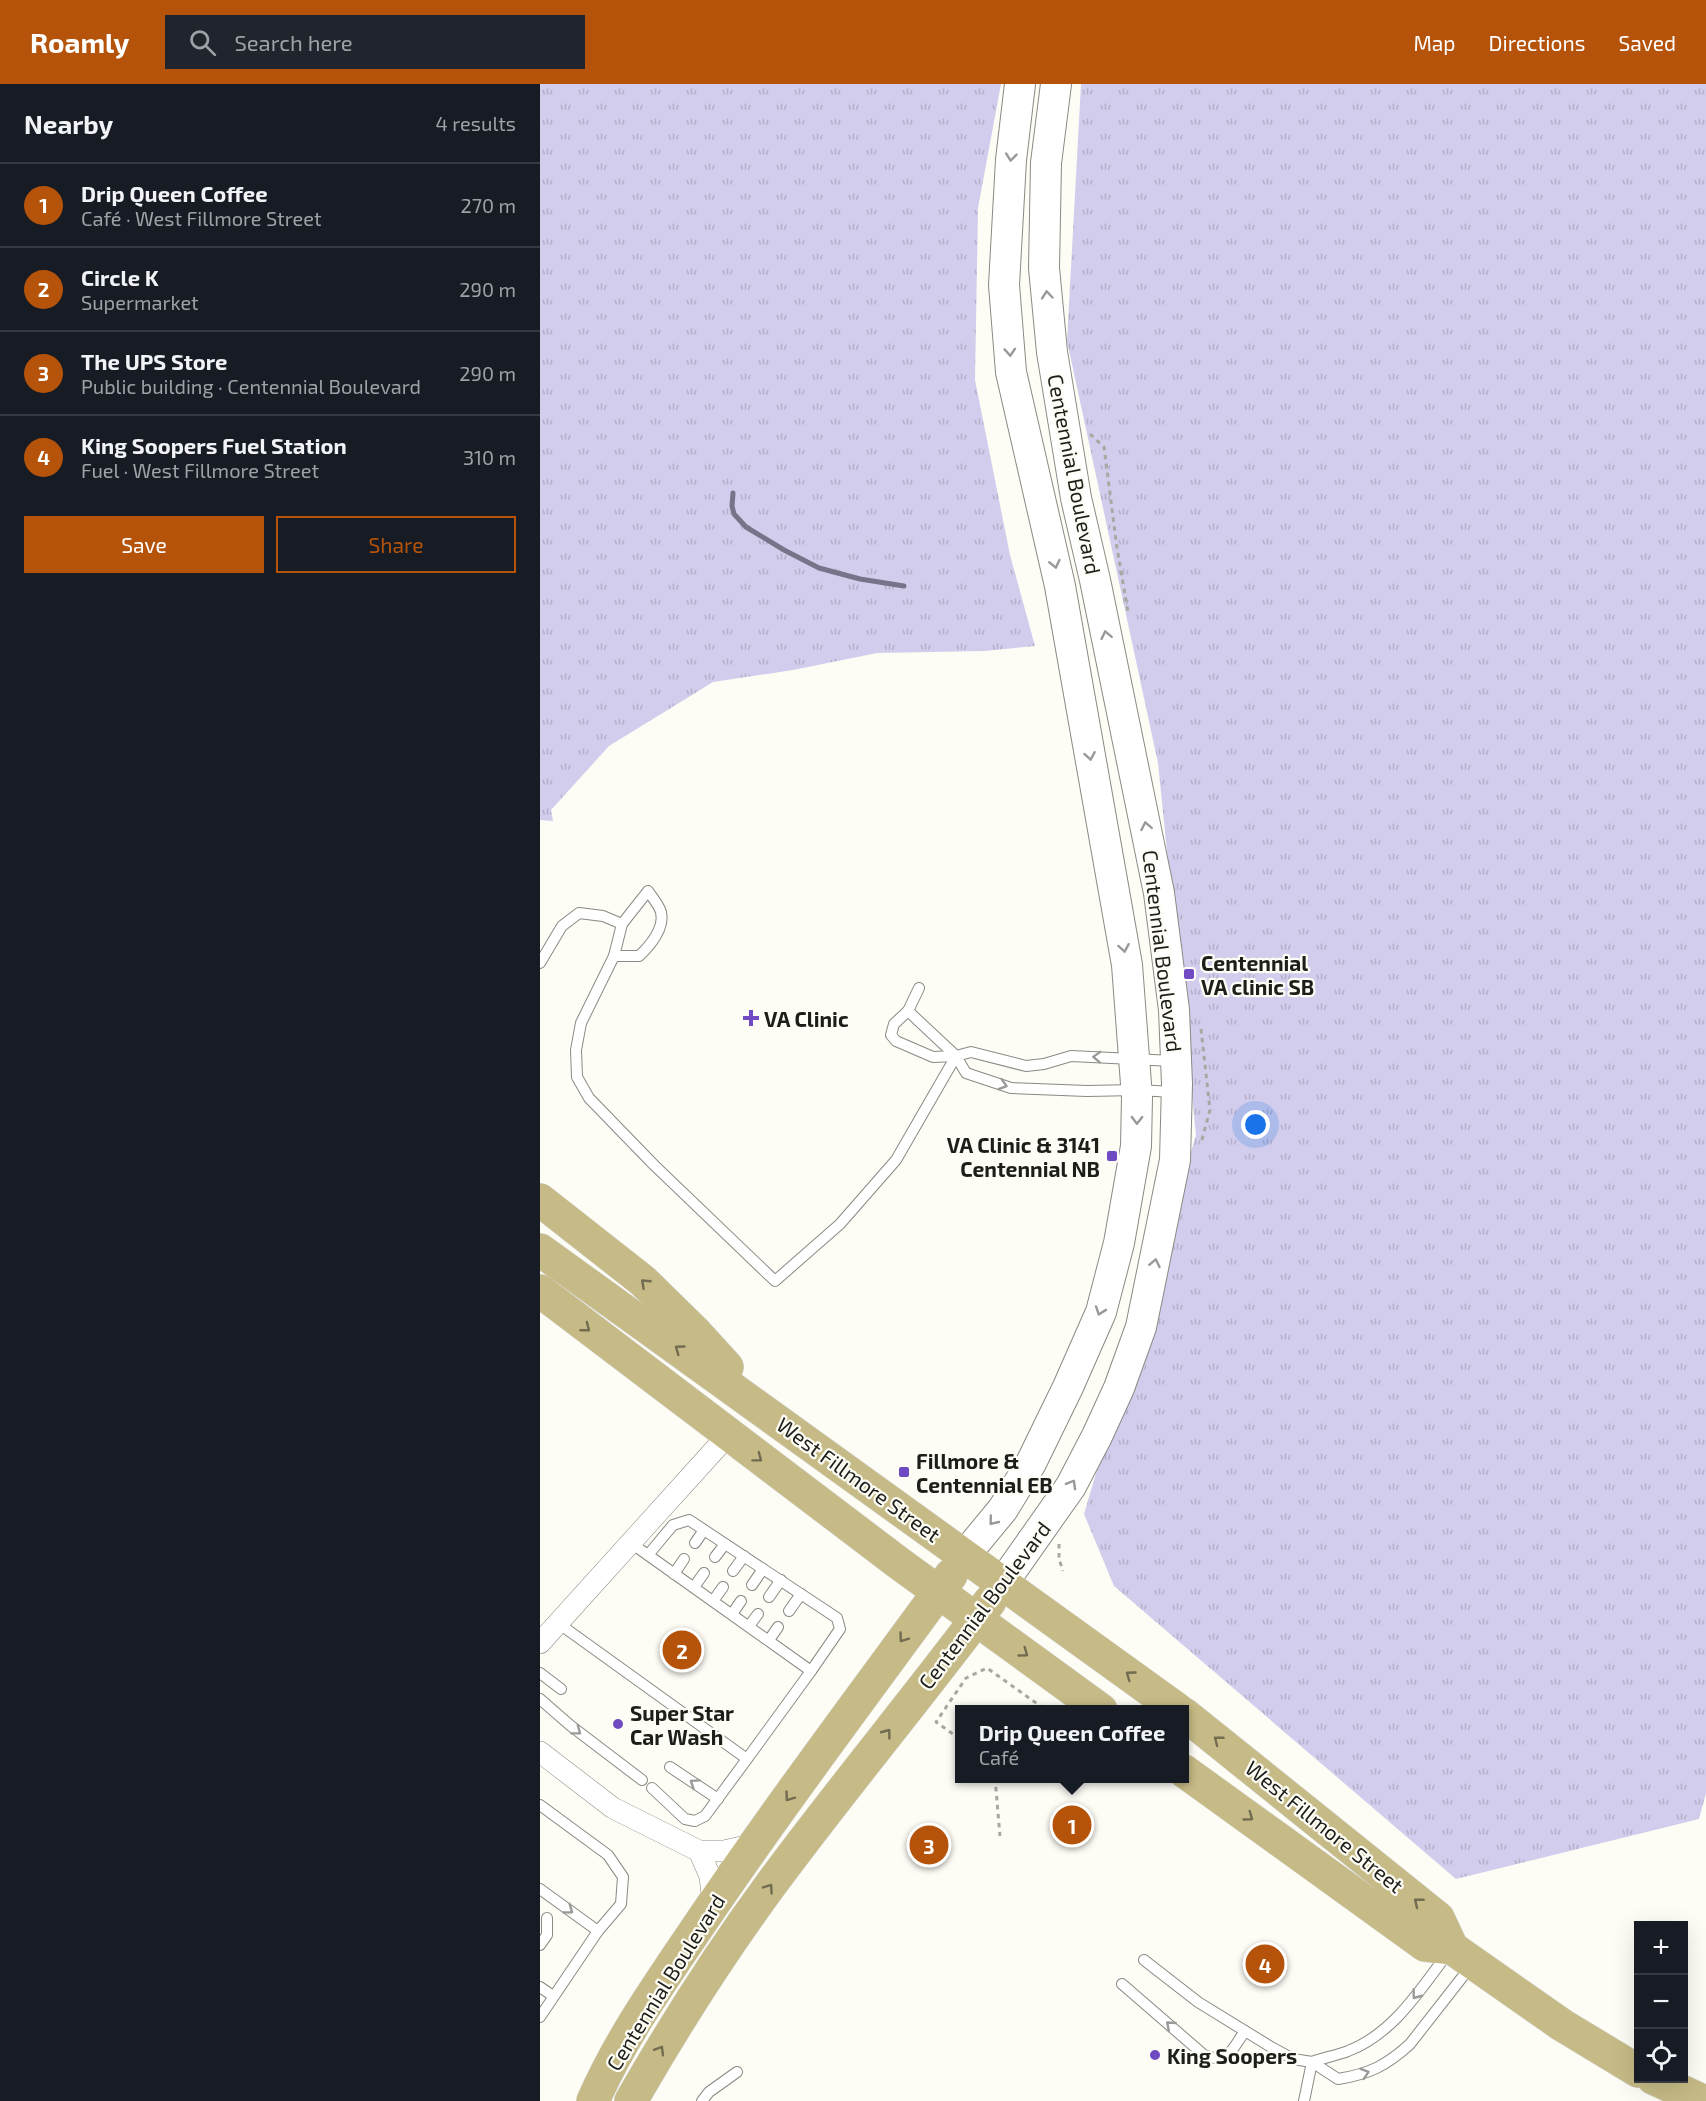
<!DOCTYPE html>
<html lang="en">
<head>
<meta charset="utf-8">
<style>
  :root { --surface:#171b24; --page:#20242c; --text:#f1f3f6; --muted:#9ea1a6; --line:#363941; --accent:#b45309 }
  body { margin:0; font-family:"Exo 2",sans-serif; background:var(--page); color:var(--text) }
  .controls { position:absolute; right:18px; bottom:18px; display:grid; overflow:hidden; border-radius:0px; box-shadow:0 6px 24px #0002 }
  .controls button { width:54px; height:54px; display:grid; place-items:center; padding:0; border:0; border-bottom:2px solid var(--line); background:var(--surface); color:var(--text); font:30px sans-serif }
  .you { position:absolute; left:716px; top:1041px; width:21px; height:21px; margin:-15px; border:4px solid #fff; border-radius:50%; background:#1a73e8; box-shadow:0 0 0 9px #1a73e833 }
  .badge { display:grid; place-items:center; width:39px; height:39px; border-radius:50%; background:var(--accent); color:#fff; font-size:20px; font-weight:700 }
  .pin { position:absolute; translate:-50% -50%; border:3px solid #fff; box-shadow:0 2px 6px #0006 }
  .popup { position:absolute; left:415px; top:1621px; width:234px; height:78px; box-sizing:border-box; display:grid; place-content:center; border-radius:0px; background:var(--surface); filter:drop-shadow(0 2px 4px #0005); font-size:20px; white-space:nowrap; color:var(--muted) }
  .popup b { font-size:22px; color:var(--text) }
  .popup::after { content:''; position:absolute; left:50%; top:100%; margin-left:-12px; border:12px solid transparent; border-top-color:var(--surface) }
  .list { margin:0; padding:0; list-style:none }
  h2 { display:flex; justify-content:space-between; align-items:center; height:78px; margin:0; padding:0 24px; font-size:26px }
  h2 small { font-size:20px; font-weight:400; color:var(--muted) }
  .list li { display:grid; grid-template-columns:39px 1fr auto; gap:18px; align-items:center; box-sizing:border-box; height:84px; padding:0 24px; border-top:2px solid var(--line) }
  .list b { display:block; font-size:22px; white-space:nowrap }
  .list p { margin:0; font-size:20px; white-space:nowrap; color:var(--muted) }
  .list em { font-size:20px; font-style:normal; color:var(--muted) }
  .actions { display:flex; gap:12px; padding:18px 24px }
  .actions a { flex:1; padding:14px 0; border:2px solid var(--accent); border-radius:0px; text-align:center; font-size:21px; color:var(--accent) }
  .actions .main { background:var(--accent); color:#fff }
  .icon { flex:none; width:33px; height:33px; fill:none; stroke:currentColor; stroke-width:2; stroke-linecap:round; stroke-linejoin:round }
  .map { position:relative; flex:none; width:1166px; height:2017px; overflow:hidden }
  header { display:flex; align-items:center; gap:36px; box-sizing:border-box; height:84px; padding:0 30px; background:var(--accent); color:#fff }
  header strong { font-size:28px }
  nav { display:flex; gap:33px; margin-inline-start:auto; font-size:21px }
  .search { width:420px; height:54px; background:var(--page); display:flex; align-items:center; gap:15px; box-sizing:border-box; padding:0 21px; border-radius:0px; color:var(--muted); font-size:22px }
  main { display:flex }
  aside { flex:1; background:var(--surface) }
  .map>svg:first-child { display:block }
  .grass { fill:url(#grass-tufts) }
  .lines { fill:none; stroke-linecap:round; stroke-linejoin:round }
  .stream { stroke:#777389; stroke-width:5 }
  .service-casing { stroke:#8b8983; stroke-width:12 }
  .minor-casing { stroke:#8b8983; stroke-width:22 }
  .secondary-casing { stroke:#8b8983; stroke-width:32 }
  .primary-casing { stroke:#d6d6d6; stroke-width:34 }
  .path { stroke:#a8a8a2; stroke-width:3; stroke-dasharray:4.5 4.5; stroke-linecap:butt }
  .service { stroke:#fff; stroke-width:10 }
  .minor { stroke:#fff; stroke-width:21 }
  .secondary { stroke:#fff; stroke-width:30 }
  .primary { stroke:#c6bb86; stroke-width:33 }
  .oneway { stroke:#999998 }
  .oneway2 { stroke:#726c50 }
  .poi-dot { fill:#6f4ac3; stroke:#fdfcf5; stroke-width:2 }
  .labels { text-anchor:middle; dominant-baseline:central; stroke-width:4.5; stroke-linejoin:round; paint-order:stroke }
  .street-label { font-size:21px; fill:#1d1d1a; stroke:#fdfcf5 }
  .poi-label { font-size:21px; font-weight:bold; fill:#1d1d1a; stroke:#fdfcf5; text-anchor:start }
</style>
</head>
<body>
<header>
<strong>Roamly</strong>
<div class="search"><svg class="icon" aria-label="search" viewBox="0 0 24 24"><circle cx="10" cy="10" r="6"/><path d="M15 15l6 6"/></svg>Search here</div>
<nav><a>Map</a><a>Directions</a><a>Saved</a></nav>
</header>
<main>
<aside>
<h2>Nearby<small>4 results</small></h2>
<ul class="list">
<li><span class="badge">1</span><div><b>Drip Queen Coffee</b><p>Café · West Fillmore Street</p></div><em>270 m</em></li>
<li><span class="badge">2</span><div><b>Circle K</b><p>Supermarket</p></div><em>290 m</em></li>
<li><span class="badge">3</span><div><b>The UPS Store</b><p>Public building · Centennial Boulevard</p></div><em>290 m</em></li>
<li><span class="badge">4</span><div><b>King Soopers Fuel Station</b><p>Fuel · West Fillmore Street</p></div><em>310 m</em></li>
</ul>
<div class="actions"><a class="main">Save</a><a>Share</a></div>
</aside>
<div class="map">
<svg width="1166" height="2017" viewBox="0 0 1166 2017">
  <defs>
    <pattern id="grass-tufts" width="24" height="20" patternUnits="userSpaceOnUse" patternTransform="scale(1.5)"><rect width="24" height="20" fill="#d2cdec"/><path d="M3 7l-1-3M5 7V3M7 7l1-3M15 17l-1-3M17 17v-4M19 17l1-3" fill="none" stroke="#b4b0ca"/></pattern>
  </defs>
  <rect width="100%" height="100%" fill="#fdfcf5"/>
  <g class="grass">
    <polygon points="0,0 461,0 438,124 435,296 470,471 495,562 444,567 337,569 253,586 173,598 69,662 11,726 13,737 0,736"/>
    <polygon points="541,0 1166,0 1166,1709 1159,1735 916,1795 574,1502 544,1430 656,1051 618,679 527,257"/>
  </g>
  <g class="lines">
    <polyline class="stream" points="193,409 192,422 194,430 206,443 244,466 279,484 320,495 364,502"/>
    <g class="service-casing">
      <g id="service">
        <path d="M 74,872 L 99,872 C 110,862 125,844 121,828 C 119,821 112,813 108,807 L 82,840"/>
        <polyline points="0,879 22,842 39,829 63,832 82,840 74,872 41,939 36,966 37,993 49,1014 114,1081 235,1197 300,1140 356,1076 416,972"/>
        <polyline points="379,904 368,927 354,940 351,951 356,957 393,973 416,972 431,968 486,982 504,980 531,972 633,977"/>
        <polyline points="368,927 416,972 426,989 471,1004 547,1007 597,1006 634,1008"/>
        <polyline points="91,1459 271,1587 207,1675"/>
        <polyline points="155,1459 164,1446"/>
        <polyline points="108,1471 133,1441 149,1436 297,1534 300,1545 271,1587"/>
        <polyline points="175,1473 185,1460"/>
        <polyline points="193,1487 204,1472"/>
        <polyline points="134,1490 144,1475"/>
        <polyline points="212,1501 223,1485"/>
        <polyline points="154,1503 164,1489"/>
        <polyline points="229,1513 241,1496"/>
        <polyline points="173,1517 183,1503"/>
        <polyline points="249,1527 261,1510"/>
        <polyline points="192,1530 201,1517"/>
        <polyline points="18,1539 207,1675 165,1732 155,1737 145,1735 112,1704"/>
        <polyline points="209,1542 218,1530"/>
        <polyline points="229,1556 238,1543"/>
        <polyline points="0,1589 21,1605"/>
        <polyline points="0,1615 31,1642 102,1696"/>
        <polyline points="130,1683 178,1715"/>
        <polyline points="0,1721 68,1771 83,1793 81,1820 58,1847 0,1933"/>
        <polyline points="0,1805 58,1847"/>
        <polyline points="0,1861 7,1851 7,1834"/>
        <path d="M 604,1876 L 658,1918 L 731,1963 L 753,1975 L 772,1978 L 798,1995 C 829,1990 846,1982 870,1960 L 931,1882"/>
        <path d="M 582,1900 L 664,1971 C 689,1981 692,1965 705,1947"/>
        <polyline points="0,1903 13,1912"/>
        <path d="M 772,1978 C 785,1973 796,1972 808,1967 C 853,1950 880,1906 908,1869"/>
        <polyline points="162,2017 169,2008 197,1988"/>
        <polyline points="764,2017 772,1978"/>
      </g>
    </g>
    <g class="minor-casing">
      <g id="minor">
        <polyline points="0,1559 188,1351"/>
        <polyline points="0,1668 73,1724 159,1767 184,1767 215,1760"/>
        <polyline points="159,1767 170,1792 173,1820"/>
      </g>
    </g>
    <g class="secondary-casing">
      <g id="secondary">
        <polyline points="425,1471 463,1425 491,1379 528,1303 561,1228 579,1159 596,1062 597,1013 587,881 520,502 471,288 464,201 471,76 480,0"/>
        <polyline points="462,1500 531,1402 557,1352 579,1304 601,1243 635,1076 637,1000 634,926 619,809 555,496 536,414 512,268 504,184 506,79 516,0"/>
      </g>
    </g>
    <g class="primary-casing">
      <g id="primary">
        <polyline points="0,1116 103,1197 156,1249 187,1283"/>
        <polyline points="0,1166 638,1626"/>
        <polyline points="0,1207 360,1480 561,1626"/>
        <polyline points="644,1630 898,1834 912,1864"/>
        <polyline points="644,1687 885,1861 912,1864 1022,1941 1098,1987"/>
        <polyline points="1113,1994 1163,2017"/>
        <path d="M 53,2017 C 81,1953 122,1896 161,1838 C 241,1720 327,1606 411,1491"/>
        <path d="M 91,2017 C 134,1942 181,1868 232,1799 C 303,1703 379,1612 450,1517"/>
      </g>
    </g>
    <g class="path">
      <polyline points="550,350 564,363 577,464 588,528"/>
      <polyline points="661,945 670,1026 661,1059"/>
      <polyline points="519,1460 519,1475 523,1487"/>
      <polyline points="420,1655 396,1638 426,1594 447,1584 506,1626"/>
      <polyline points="455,1694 460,1752"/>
    </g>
    <use href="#service" class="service"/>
    <use href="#minor" class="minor"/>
    <use href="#secondary" class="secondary"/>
    <use href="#primary" class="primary"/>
  </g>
  <defs><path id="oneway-chevron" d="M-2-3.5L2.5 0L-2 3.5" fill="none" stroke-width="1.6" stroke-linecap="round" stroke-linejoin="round" transform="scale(1.5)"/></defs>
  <g class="oneway">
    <use href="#oneway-chevron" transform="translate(471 73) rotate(96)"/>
    <use href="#oneway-chevron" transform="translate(507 211) rotate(-95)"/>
    <use href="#oneway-chevron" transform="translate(470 268) rotate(86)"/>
    <use href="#oneway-chevron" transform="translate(515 480) rotate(77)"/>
    <use href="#oneway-chevron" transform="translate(566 551) rotate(-102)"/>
    <use href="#oneway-chevron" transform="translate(550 672) rotate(80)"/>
    <use href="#oneway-chevron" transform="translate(606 742) rotate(-101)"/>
    <use href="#oneway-chevron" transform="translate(584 864) rotate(80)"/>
    <use href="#oneway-chevron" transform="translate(557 973) rotate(-178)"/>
    <use href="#oneway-chevron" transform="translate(463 1001) rotate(17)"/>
    <use href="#oneway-chevron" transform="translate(597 1036) rotate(91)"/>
    <use href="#oneway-chevron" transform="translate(615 1179) rotate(-78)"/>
    <use href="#oneway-chevron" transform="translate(560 1227) rotate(109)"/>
    <use href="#oneway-chevron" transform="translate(532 1400) rotate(-60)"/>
    <use href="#oneway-chevron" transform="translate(453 1437) rotate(129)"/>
    <use href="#oneway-chevron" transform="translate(37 1647) rotate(37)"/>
    <use href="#oneway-chevron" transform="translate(154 1699) rotate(-146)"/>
    <use href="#oneway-chevron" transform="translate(29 1826) rotate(36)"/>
    <use href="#oneway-chevron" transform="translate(876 1911) rotate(127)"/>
    <use href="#oneway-chevron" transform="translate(630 1941) rotate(-139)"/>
    <use href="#oneway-chevron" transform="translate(825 1989) rotate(-18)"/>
  </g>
  <g class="oneway2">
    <use href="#oneway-chevron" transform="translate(105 1199) rotate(-137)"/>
    <use href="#oneway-chevron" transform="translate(46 1244) rotate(38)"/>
    <use href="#oneway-chevron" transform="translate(139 1265) rotate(-144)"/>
    <use href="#oneway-chevron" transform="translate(218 1374) rotate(37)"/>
    <use href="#oneway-chevron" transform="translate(363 1554) rotate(126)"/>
    <use href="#oneway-chevron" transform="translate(484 1569) rotate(36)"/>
    <use href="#oneway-chevron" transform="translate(590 1591) rotate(-144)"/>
    <use href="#oneway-chevron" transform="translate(347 1649) rotate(-53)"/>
    <use href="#oneway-chevron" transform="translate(678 1656) rotate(-142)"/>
    <use href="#oneway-chevron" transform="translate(249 1713) rotate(126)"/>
    <use href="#oneway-chevron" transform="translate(709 1733) rotate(36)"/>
    <use href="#oneway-chevron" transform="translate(229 1804) rotate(-55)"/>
    <use href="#oneway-chevron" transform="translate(878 1818) rotate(-141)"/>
    <use href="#oneway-chevron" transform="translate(120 1966) rotate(-59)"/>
  </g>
  <g class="poi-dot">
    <rect x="643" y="884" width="12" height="12" rx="3"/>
    <path d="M208 925h6v6h6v6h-6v6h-6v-6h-6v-6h6z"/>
    <rect x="566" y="1066" width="12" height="12" rx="3"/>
    <rect x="358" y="1382" width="12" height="12" rx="3"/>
    <circle cx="78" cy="1640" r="6"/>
    <circle cx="615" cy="1971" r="6"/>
  </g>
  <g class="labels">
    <g class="street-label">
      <text transform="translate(535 390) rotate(79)">Centennial Boulevard</text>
      <text transform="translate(623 867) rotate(83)">Centennial Boulevard</text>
      <text transform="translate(319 1395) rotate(36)">West Fillmore Street</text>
      <text transform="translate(444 1521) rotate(-53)">Centennial Boulevard</text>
      <text transform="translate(785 1742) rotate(39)">West Fillmore Street</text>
      <text transform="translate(125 1898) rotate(-58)">Centennial Boulevard</text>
    </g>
    <g class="poi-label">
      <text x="661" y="878">Centennial<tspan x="661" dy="24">VA clinic SB</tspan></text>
      <text x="224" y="934">VA Clinic</text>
      <text x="560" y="1060" text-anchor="end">VA Clinic &amp; 3141<tspan x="560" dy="24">Centennial NB</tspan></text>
      <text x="376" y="1376">Fillmore &amp;<tspan x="376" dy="24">Centennial EB</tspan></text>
      <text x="90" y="1628">Super Star<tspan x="90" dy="24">Car Wash</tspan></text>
      <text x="627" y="1971">King Soopers</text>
    </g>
  </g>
</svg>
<div class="controls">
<button>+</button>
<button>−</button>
<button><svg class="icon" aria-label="locate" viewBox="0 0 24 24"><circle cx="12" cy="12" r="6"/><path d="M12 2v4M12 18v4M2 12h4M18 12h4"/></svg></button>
</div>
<div class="you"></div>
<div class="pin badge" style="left:532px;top:1741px">1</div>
<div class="popup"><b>Drip Queen Coffee</b>Café</div>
<div class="pin badge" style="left:142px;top:1566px">2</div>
<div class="pin badge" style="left:389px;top:1761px">3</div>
<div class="pin badge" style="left:725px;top:1880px">4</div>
</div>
</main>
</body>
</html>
